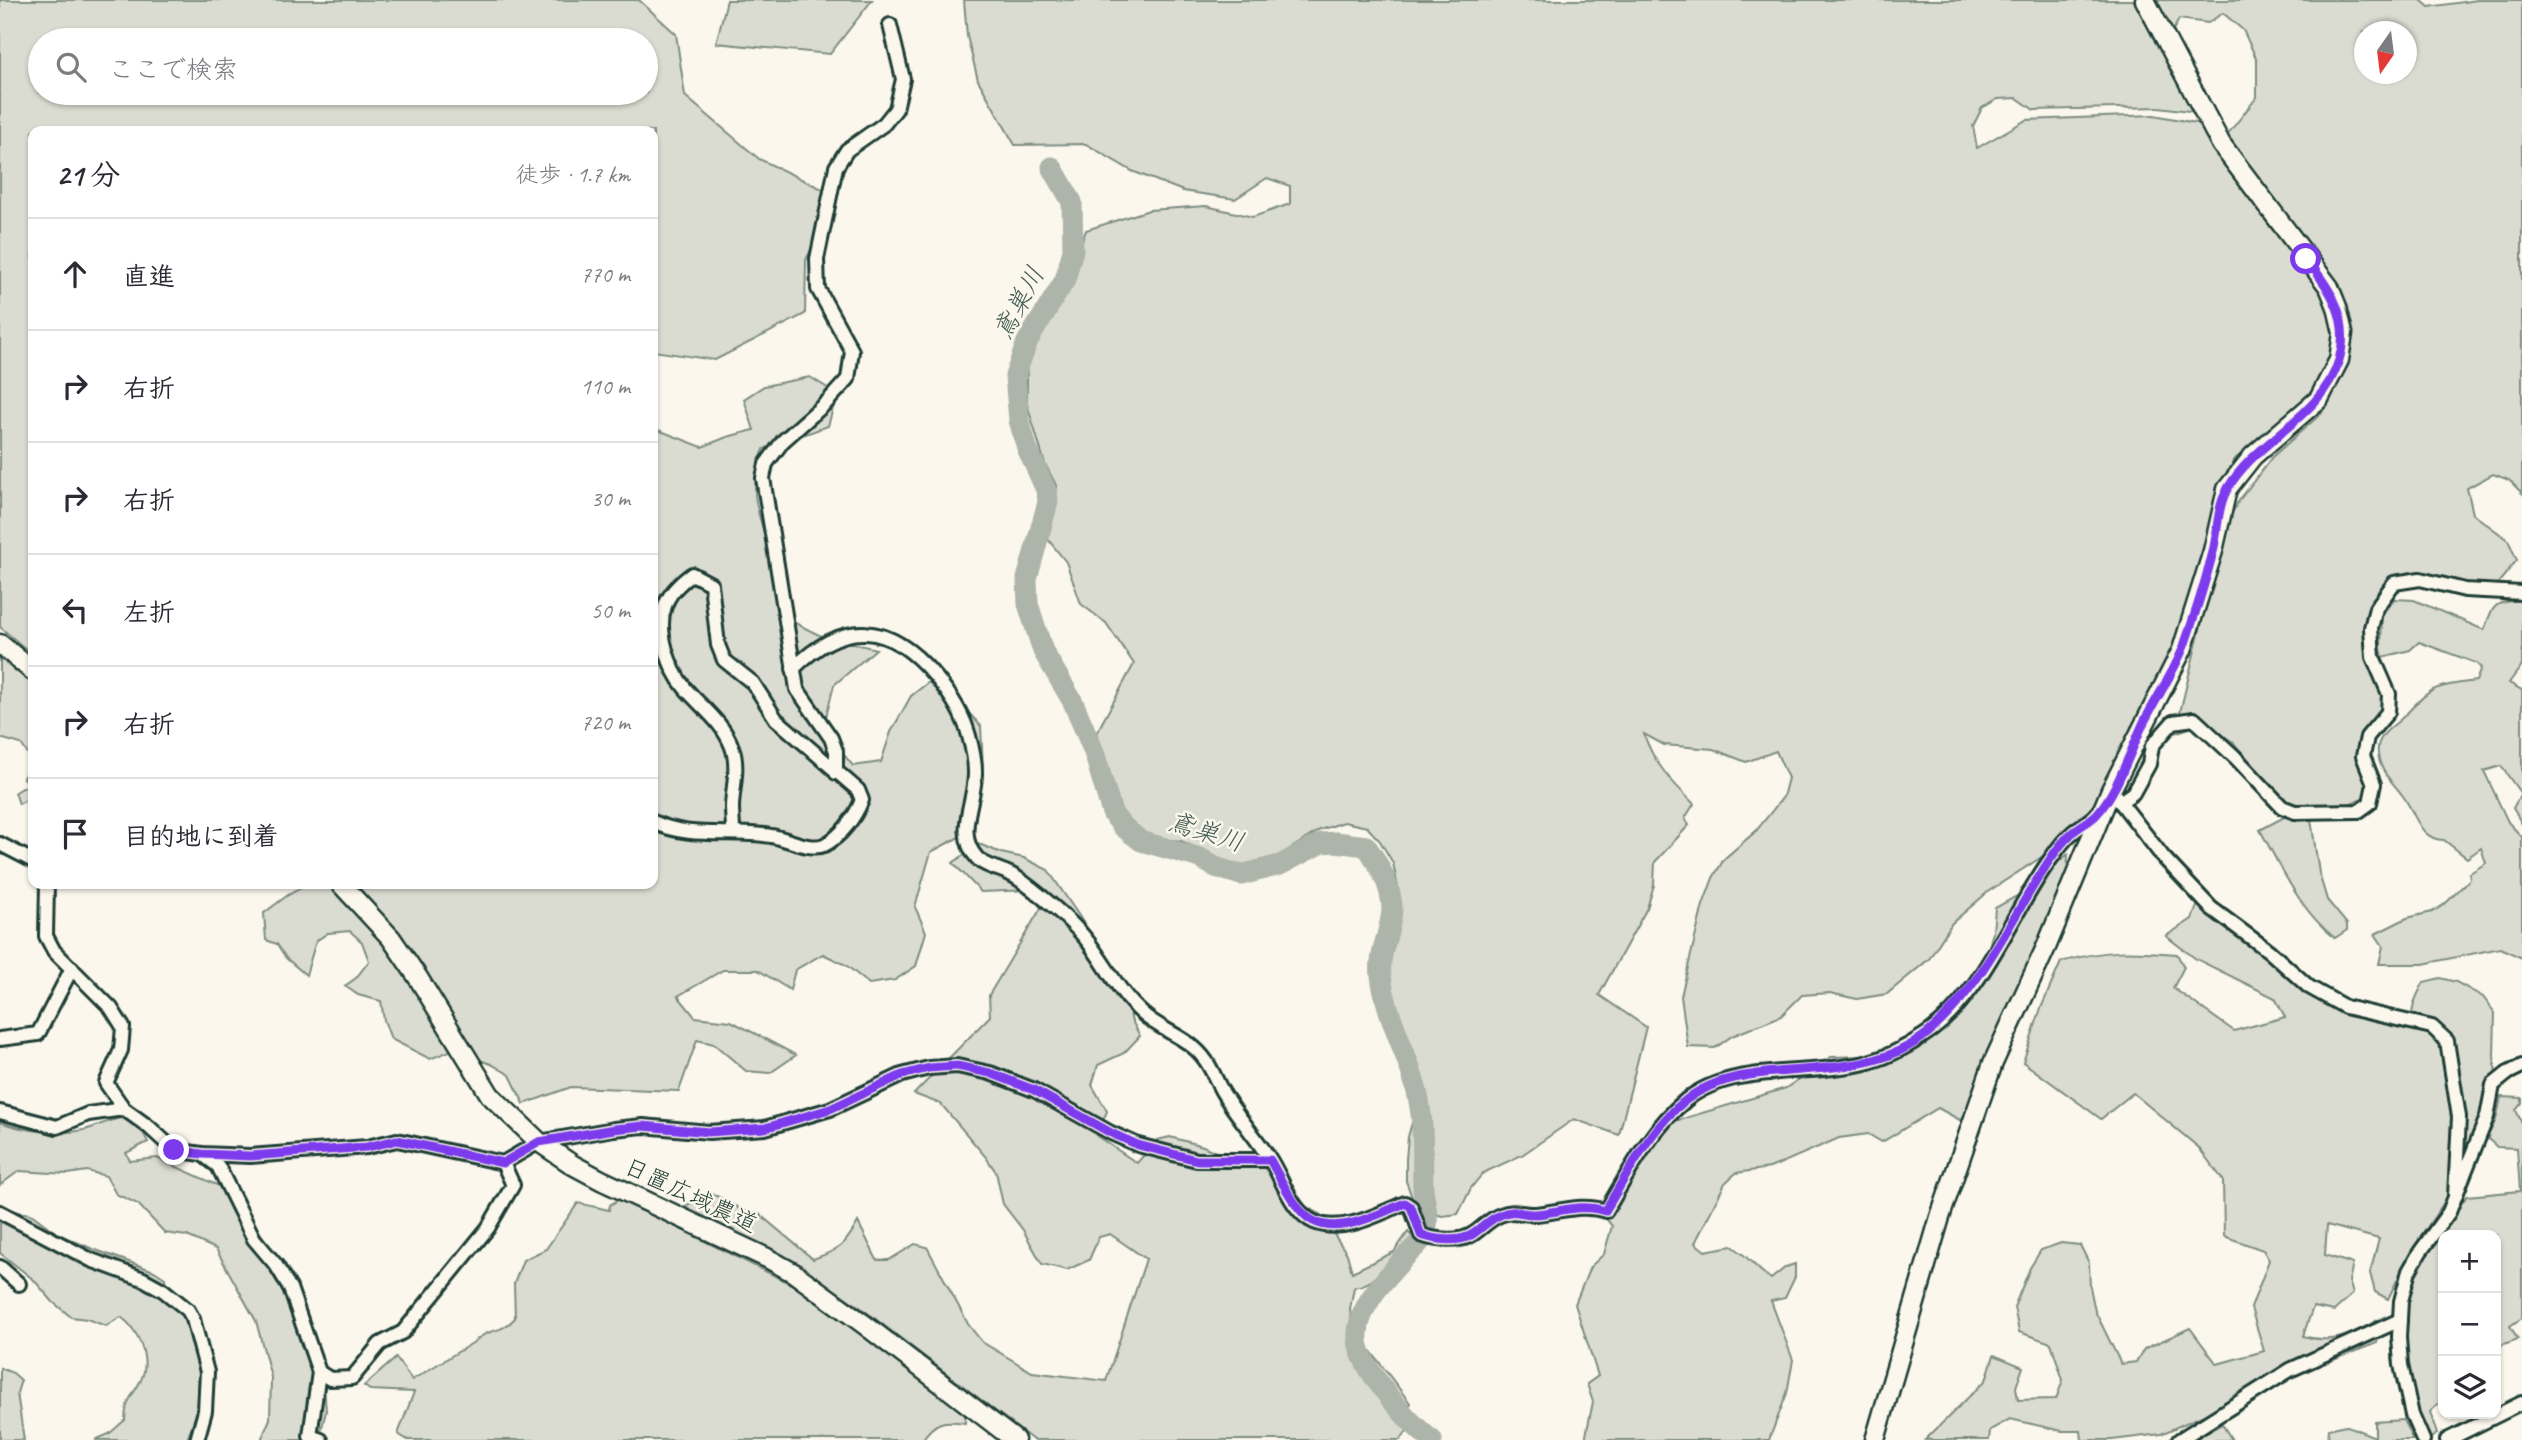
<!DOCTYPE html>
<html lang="ja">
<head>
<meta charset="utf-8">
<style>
  :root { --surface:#fff; --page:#f7f7f7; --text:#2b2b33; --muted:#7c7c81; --line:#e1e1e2 }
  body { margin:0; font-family:Caveat,"Klee One",sans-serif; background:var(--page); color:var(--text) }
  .controls { position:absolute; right:21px; bottom:21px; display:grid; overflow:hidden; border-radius:14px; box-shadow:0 2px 5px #0004 }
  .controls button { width:63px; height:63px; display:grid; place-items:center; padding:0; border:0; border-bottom:2px solid var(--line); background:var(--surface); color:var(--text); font:35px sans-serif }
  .compass { position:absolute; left:2354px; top:21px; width:63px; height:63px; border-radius:50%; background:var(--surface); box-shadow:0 2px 5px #0004; rotate:194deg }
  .stop { position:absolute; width:21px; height:21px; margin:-16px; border:5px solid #7c3aed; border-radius:50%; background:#fff }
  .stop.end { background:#7c3aed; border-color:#fff; box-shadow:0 2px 7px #0008 }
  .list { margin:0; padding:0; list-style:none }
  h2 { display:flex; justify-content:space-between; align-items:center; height:91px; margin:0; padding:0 28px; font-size:30px }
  h2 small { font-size:23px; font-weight:400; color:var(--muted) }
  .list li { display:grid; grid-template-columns:46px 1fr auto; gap:21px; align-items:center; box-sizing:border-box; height:112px; padding:0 28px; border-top:2px solid var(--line) }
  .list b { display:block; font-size:26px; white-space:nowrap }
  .list em { font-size:23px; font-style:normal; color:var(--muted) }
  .icon { flex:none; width:38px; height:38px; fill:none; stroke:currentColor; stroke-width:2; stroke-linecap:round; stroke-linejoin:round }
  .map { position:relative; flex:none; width:2522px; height:1440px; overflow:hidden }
  .search { position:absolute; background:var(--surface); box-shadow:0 2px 5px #0004; left:28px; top:28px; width:630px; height:77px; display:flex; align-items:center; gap:18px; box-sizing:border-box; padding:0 24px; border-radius:38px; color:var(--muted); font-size:26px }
  .panel { position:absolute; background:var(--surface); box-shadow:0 2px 5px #0004; left:28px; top:126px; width:630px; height:763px; border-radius:14px }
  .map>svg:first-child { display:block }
  .green { fill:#dbdcd1; stroke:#7d8c82; stroke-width:2; fill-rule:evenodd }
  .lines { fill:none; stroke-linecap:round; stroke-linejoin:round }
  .river { stroke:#adb4aa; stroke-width:21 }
  .street-casing { stroke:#1f3d34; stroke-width:18 }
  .secondary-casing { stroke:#1f3d34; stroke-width:23 }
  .street { stroke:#fbf7ec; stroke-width:12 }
  .secondary { stroke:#fbf7ec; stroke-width:18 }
  .route { stroke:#7c3aed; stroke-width:9 }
  .labels { text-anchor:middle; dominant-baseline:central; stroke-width:5; stroke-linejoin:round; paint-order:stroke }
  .street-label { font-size:24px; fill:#1f3d34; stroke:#fbf7ec }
  .water-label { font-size:26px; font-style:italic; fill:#425b52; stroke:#fbf7ec }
</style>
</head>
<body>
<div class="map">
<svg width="2522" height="1440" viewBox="0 0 2522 1440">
  <rect width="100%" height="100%" fill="#fbf7ec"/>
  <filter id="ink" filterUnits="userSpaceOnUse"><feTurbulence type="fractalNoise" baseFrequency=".0143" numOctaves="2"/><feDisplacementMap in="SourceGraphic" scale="14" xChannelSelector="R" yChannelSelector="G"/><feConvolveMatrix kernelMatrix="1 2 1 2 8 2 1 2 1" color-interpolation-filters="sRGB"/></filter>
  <g filter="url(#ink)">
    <g class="green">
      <path d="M 0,0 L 639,0 L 676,34 L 685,96 L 759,159 L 837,196 L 806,260 L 805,314 L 715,360 L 653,351 L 653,131 L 33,131 L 33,655 L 0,627 ZM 40,40 L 646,40 L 646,93 L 40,93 Z"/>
      <polygon points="727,0 872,0 830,54 716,43"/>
      <path d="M 964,0 L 2133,0 L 2167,46 L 2205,113 L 2159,107 L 2034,110 L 2017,98 L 1998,99 L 1982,108 L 1973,126 L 1977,148 L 2026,120 L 2154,115 L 2201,124 L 2227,167 L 2324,290 L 2334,324 L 2330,362 L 2314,389 L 2295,410 L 2235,459 L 2218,491 L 2206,577 L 2099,820 L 1989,891 L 1952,923 L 1929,959 L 1887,994 L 1857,999 L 1830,993 L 1802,995 L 1781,1016 L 1732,1036 L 1715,1048 L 1688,1047 L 1681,996 L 1703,905 L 1713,878 L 1724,859 L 1756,831 L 1783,797 L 1788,778 L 1776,751 L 1746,762 L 1713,749 L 1664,745 L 1644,734 C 1653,763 1673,783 1694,804 L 1685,818 L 1689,825 L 1655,862 L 1654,885 L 1647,908 L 1599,995 L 1646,1027 L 1619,1135 L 1574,1119 L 1522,1155 L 1483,1173 L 1471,1188 L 1458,1214 L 1442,1216 L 1416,1208 L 1406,1181 L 1406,1159 L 1408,1137 L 1422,1087 L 1406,1042 L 1383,1006 L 1378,993 L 1377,957 L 1384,921 L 1395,903 L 1398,887 L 1393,863 L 1380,841 L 1367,827 L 1344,822 L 1320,830 L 1271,861 L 1238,867 L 1181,841 L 1151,838 L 1122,813 L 1090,769 L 1091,743 L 1134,664 L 1106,623 L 1081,604 L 1066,562 L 1047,538 L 1054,510 L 1057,487 L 1045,464 L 1027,404 L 1027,368 L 1040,335 L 1062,300 L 1086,230 L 1149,210 L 1206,206 L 1253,217 L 1290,204 L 1290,186 L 1267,178 L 1235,199 L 1183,191 L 1132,171 L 1086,144 L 1015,145 L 978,80 L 967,36 Z"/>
      <path d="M 2150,0 L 2421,0 L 2429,7 L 2477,0 L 2522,0 L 2522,493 L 2509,480 L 2493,474 L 2467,488 L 2473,514 L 2508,540 L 2517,560 L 2495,587 L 2412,585 L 2393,593 L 2368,618 L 2386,696 L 2386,715 L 2369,751 L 2366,796 L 2343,807 L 2305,810 L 2283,800 L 2233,742 L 2204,723 L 2175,733 L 2225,526 L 2238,502 L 2272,457 L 2322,413 L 2346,362 L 2347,329 L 2224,139 L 2257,97 L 2257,60 L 2243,30 L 2223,13 L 2208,23 L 2179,19 L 2171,35 ZM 2364,32 L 2406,32 L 2406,74 L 2364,74 Z"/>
      <path d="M 810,377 L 837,394 L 828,426 L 764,449 C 745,496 760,514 772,558 C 777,577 780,597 783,617 L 819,635 L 876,649 L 834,685 L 823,729 L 853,766 L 881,762 L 891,732 L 911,696 L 935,677 L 981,726 L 983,768 L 974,829 L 931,852 L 915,907 L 926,932 L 916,966 L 895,980 L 869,984 L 846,965 L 823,954 L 795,970 L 790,990 L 758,970 L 723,970 L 678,996 L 695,1017 L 731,1021 L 796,1055 L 770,1073 L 746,1071 L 714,1044 L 697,1040 L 679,1091 L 571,1087 L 524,1104 L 510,1075 L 491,1064 L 452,1050 L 430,1059 L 391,1039 L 384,1020 L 381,1001 L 358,995 L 345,986 L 356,978 L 369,961 L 362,942 L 350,931 L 328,933 L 316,941 L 306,975 L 286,958 L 277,944 L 266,940 L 264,913 L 288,895 L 308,884 L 653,884 L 653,428 L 702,447 L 727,437 L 754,430 L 744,399 L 764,386 Z"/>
      <path d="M 2394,599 L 2414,600 L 2484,630 C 2494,604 2493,602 2522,600 L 2522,665 L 2509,683 L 2522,690 L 2522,824 L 2513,808 L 2521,794 L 2501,766 L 2484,771 L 2508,822 L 2522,837 L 2522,958 L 2500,948 L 2423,964 L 2379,964 L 2383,946 L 2375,934 L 2407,918 L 2432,912 L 2445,904 L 2470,879 L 2470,873 L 2486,863 L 2481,848 L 2467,858 L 2444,840 C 2422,840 2417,819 2408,804 C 2399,786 2380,776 2378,753 C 2376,737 2390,728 2401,719 C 2412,709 2420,697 2433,690 C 2445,684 2463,683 2476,681 L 2481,668 L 2476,663 L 2419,642 L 2410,650 L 2383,657 L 2381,649 L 2382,615 Z"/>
      <polygon points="0,656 33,680 33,796 19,804 15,792 32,783 23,778 32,760 21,744 0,738"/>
      <path d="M 2286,816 L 2311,819 L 2319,873 L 2327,900 L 2347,924 L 2347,930 L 2335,938 C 2300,911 2281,867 2260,830 Z"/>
      <path d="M 979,844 L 1001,853 L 1024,858 L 1048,870 L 1129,990 L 1131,1019 L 1140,1036 L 1124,1053 L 1098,1065 L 1092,1085 L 1107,1111 L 1097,1136 L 1137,1163 L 1157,1140 L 1170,1137 L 1203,1146 L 1218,1153 L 1258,1155 L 1281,1192 L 1321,1215 L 1347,1254 L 1352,1272 L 1394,1252 L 1408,1232 L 1414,1238 C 1398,1256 1379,1284 1354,1287 L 1350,1309 L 1352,1326 L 1410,1403 L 1407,1431 L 1400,1440 L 1033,1440 L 860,1307 L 790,1261 L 681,1208 L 711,1193 L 744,1211 L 759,1214 L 813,1259 C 839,1250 844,1247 858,1222 L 877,1260 L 889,1260 L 915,1244 L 927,1247 L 968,1324 L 982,1342 L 1032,1372 L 1106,1381 L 1146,1259 L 1110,1234 L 1099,1237 L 1089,1260 L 1067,1270 L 1042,1264 L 1023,1230 L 1003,1204 L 996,1172 L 985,1156 L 941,1104 L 914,1094 L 990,1016 L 989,995 L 1041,908 L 1030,890 L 981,892 L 953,863 Z"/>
      <path d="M 2068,854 L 2066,886 L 1969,1125 L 1938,1108 L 1882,1142 L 1868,1134 L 1839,1138 L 1770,1168 L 1736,1173 L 1725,1183 L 1695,1243 L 1705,1251 L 1732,1246 C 1747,1255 1756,1269 1771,1279 L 1786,1267 L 1795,1264 L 1795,1277 L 1785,1298 L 1771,1301 L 1793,1360 L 1787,1393 L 1769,1440 L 1585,1440 L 1593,1402 L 1587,1384 L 1598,1376 L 1575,1304 L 1590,1267 L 1604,1254 L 1612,1226 L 1607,1220 L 1645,1157 L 1675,1121 L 1786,1088 L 1831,1057 L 1899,1055 L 1980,979 L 1993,932 L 1995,908 L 2017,896 Z"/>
      <path d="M 2199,901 L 2336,1009 L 2369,1020 L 2412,1029 C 2410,1010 2415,998 2424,982 L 2440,978 L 2456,982 L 2483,997 L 2495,1013 L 2494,1056 L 2497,1085 L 2495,1111 L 2478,1139 L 2461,1177 L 2410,1253 L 2388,1299 L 2375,1292 L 2370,1273 L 2379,1239 L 2327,1225 L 2325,1255 L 2353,1264 L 2349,1281 L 2353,1294 L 2334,1311 L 2313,1307 L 2303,1336 C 2336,1346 2354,1332 2384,1317 L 2377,1343 L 2292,1376 L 2161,1434 L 2112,1440 L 2082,1440 L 2081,1431 L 2062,1431 L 2010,1419 L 1990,1430 L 1989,1440 L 1925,1440 L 1986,1380 L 1994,1355 L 2023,1367 L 2016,1387 L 2018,1400 L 2056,1399 L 2063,1380 L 2051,1343 L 2019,1332 L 2014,1307 L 2030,1268 L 2041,1250 L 2061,1243 L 2080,1245 L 2089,1263 L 2090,1287 L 2095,1311 L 2121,1364 L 2136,1362 L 2144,1349 L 2190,1328 L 2217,1364 L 2264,1351 L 2251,1308 L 2269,1260 L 2263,1250 L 2224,1236 L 2223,1180 L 2198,1147 L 2133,1093 L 2101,1119 L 2023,1062 L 2041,1008 L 2061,962 C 2106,949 2131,950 2177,954 L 2184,967 L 2173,988 L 2234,1031 L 2285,1017 L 2275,998 L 2196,959 L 2166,936 L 2192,919 Z"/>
      <polygon points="2501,1097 2522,1098 2522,1103 2516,1110 2522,1124 2522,1318 2510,1326 2518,1339 2496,1347 2496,1235 2443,1235 2443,1378 2439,1403 2430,1412 2437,1434 2429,1439 2402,1397 2392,1360 2396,1308 2426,1251 2467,1196 2520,1191 2517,1148 2497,1147 2487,1138 2496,1120"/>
      <path d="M 122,1118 L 138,1123 L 148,1142 L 126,1153 L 130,1161 L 157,1158 L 226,1189 L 245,1210 L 294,1284 L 322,1358 L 326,1411 L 319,1440 L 261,1440 L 270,1419 L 271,1377 L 256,1321 L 216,1249 L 187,1236 L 165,1233 L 138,1204 L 116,1194 L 106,1176 L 87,1171 L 68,1174 L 19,1171 L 0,1185 L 0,1122 C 25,1131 58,1135 84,1130 C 97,1127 108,1120 122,1118 Z"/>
      <path d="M 620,1199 L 801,1289 L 864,1334 L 965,1413 L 965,1423 C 943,1420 935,1421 922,1440 L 408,1440 L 398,1434 L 414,1392 L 370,1390 L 364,1386 L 396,1358 L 412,1380 L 474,1342 C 489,1327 500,1335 515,1318 L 514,1284 L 523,1260 L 546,1249 L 578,1203 L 609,1210 L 610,1205 Z"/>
      <path d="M 0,1204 L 16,1212 L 31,1214 L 58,1234 L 93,1249 L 154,1271 L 165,1278 L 168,1301 L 184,1316 L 194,1344 L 199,1371 L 198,1408 L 187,1440 L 95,1440 L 109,1434 L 125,1420 C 126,1398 132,1398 141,1380 C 151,1359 138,1329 121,1317 L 106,1326 L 87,1319 L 71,1317 L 53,1302 L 34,1280 L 0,1253 Z"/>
      <polygon points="0,1368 13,1373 21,1380 17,1393 24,1440 0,1440"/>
      <polygon points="2403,1420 2413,1440 2328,1440 2329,1429 2345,1425 2375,1437 2375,1422"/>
      <polygon points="2222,1424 2232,1440 2194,1440"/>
    </g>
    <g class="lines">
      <path class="river" d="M 1052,167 L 1072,202 L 1073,250 L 1065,280 L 1027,342 L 1015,376 L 1019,420 L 1027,448 L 1047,492 L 1048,502 L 1027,579 L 1028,604 L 1043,651 L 1073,702 L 1094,752 L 1112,813 L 1123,827 L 1141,841 L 1200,858 L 1215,867 L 1241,875 L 1280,865 L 1321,843 L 1336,842 L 1366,846 C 1378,862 1392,887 1392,909 C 1391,932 1378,953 1381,976 C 1386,1015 1406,1050 1416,1088 C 1425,1120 1422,1155 1423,1188 C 1424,1201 1430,1218 1426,1230 C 1424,1240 1414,1248 1407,1255 C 1387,1277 1355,1308 1358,1340 C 1360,1369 1409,1423 1432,1440"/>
      <g class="street-casing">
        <g id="street">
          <path d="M 793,669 C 844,618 890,622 935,676 C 950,694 963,713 969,736 C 972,747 975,761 975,772 C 976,801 954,833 977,858 C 984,866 1000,869 1010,874 C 1019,878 1028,886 1036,892 C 1054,907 1075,924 1089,943 C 1107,967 1120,994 1143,1014 C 1163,1032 1191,1038 1206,1061 C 1213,1071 1217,1083 1223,1093 C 1237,1116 1255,1136 1269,1158 C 1282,1177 1291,1212 1314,1222 C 1343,1234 1378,1214 1405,1203 L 1411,1207 L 1421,1235 C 1435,1240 1460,1243 1473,1234 C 1482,1228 1490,1219 1500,1215 C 1516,1209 1522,1215 1536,1214 C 1560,1212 1582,1203 1606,1211 C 1629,1172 1650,1130 1686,1100 C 1733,1062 1810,1077 1865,1063 C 1886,1058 1905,1048 1923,1036 C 1982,999 2011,912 2052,857 C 2058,848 2065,839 2072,833 C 2080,826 2091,821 2097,813 C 2103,806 2107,798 2111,790 L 2163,857 L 2211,908 L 2269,951 L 2309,987 L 2345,1007 L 2432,1027 L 2447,1041 L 2459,1117 L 2455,1196"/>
          <polyline points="836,773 836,751 831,738 797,689 763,478 766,464 783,441 827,402 848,379 852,351 818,289 817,259 836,167 847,150 884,124 896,109 903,79 890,25"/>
          <polyline points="2120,802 2133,793 2149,764 2152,746 2173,722 2194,719 2235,757 2282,807 2295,812 2359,811 2370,803 2374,784 2363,756 2367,737 2388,712 2389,694 2373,657 2371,628 2376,608 2394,583 2420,579 2465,590 2522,593"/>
          <path d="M 653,822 C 691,840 730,829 771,836 C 786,838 809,851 824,845 C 841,837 855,817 862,800 L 858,790 L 776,719 L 753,683 L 724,660 L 718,645 L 711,584 L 692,574 C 681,582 669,593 665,606 C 656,630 669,669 685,688 C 701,707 723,722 732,747 C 739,766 733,786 732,806 C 732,815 733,823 733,833"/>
          <polyline points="0,844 33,861"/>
          <polyline points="47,884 46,936 54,951 111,1008 123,1027 121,1050 106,1083 124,1109 149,1127 174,1150 202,1154 250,1156 367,1147 397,1140 503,1163 539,1142 614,1129 643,1126 709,1132 765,1128 830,1109 902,1075 929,1068 957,1066 990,1073 1034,1090 1111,1133 1138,1145 1197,1160 1270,1160"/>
          <polyline points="0,1039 38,1034 72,968"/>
          <polyline points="0,1112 57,1127 88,1114 124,1109"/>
          <polyline points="202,1154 218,1166 254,1239 276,1265 290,1288 319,1372 330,1379 352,1378 380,1344 403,1332 488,1228 513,1185 503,1163"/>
          <polyline points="0,1212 91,1260 143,1279 163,1290 188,1310 193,1319 207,1372 205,1411 197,1440"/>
          <polyline points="0,1267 19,1284"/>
          <polyline points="319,1372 310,1436 321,1440"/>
          <polyline points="2179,1440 2290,1370 2400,1320"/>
          <polyline points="2423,1440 2412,1415 2401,1365 2399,1337 2401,1301 2409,1271 2420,1252 2449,1212 2487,1117 2493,1085 2508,1073 2522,1066"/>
          <polyline points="2447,1440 2522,1403"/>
        </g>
      </g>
      <g class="secondary-casing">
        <g id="secondary">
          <polyline points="0,644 33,671"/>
          <polyline points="341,884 391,938 417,976 490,1095 539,1142 573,1165 601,1180 767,1258 794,1273 865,1325 1015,1440"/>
          <polyline points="1875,1440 1940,1217 1993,1063 2047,945 2111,790 2182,650 2213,551 2227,489 2253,456 2319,399 2339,360 2343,333 2337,307 2329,287 2221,144 2145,0"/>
        </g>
      </g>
      <use href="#street" class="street"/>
      <use href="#secondary" class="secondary"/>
    </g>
  </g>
  <g class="lines" filter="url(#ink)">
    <path class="route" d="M 174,1150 L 202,1154 L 250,1156 L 367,1147 L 397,1140 L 503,1163 L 539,1142 L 614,1129 L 643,1126 L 709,1132 L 765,1128 L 830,1109 L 902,1075 L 929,1068 L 957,1066 L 990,1073 L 1034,1090 L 1111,1133 L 1138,1145 L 1197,1160 L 1270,1160 C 1280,1177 1288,1197 1302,1212 C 1328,1242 1375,1215 1405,1203 L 1411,1207 L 1421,1235 C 1435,1240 1460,1243 1473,1234 C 1482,1228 1490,1219 1500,1215 C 1517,1208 1521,1215 1536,1214 C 1560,1212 1582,1203 1605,1211 C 1629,1172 1649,1129 1686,1100 C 1750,1049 1857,1093 1929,1032 C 1983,986 2010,919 2049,861 C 2055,852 2062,842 2070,835 C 2077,827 2088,823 2096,815 C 2117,793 2131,749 2144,722 C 2157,697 2174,672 2184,646 C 2195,615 2205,583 2213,552 C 2218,531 2217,506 2228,488 C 2257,439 2322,417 2339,360 C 2351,320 2331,289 2306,259"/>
  </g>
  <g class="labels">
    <g class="street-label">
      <text transform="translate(691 1195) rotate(25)">日置広域農道</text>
    </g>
    <g class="water-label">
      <text transform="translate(1019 303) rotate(-62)">鳶巣川</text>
      <text transform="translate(1206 832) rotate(17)">鳶巣川</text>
    </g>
  </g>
</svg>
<div class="controls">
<button>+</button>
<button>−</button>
<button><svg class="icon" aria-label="layers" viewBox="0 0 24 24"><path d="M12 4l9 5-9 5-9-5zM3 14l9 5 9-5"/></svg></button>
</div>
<svg class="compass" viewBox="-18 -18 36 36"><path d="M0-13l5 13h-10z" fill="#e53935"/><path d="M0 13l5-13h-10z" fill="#7c7c81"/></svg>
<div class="stop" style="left:2306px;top:259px"></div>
<div class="stop end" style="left:174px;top:1150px"></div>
<div class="search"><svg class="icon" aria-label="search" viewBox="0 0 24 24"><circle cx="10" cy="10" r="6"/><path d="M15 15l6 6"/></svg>ここで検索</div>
<section class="panel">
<h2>21 分<small>徒歩 · 1.7 km</small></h2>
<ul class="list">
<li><svg class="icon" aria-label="ahead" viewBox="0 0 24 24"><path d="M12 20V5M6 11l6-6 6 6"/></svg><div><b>直進</b></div><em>770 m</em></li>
<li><svg class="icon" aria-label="right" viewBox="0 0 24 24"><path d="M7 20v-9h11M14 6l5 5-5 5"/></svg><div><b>右折</b></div><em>110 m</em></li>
<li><svg class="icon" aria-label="right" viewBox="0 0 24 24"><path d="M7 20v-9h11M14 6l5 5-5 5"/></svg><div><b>右折</b></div><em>30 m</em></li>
<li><svg class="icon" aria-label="left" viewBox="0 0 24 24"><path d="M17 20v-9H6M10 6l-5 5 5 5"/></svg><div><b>左折</b></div><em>50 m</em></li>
<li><svg class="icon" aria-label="right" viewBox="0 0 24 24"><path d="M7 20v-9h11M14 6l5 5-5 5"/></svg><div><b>右折</b></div><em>720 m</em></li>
<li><svg class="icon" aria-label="arrive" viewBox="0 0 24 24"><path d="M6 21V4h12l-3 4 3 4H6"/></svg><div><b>目的地に到着</b></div></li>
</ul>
</section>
</div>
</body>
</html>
